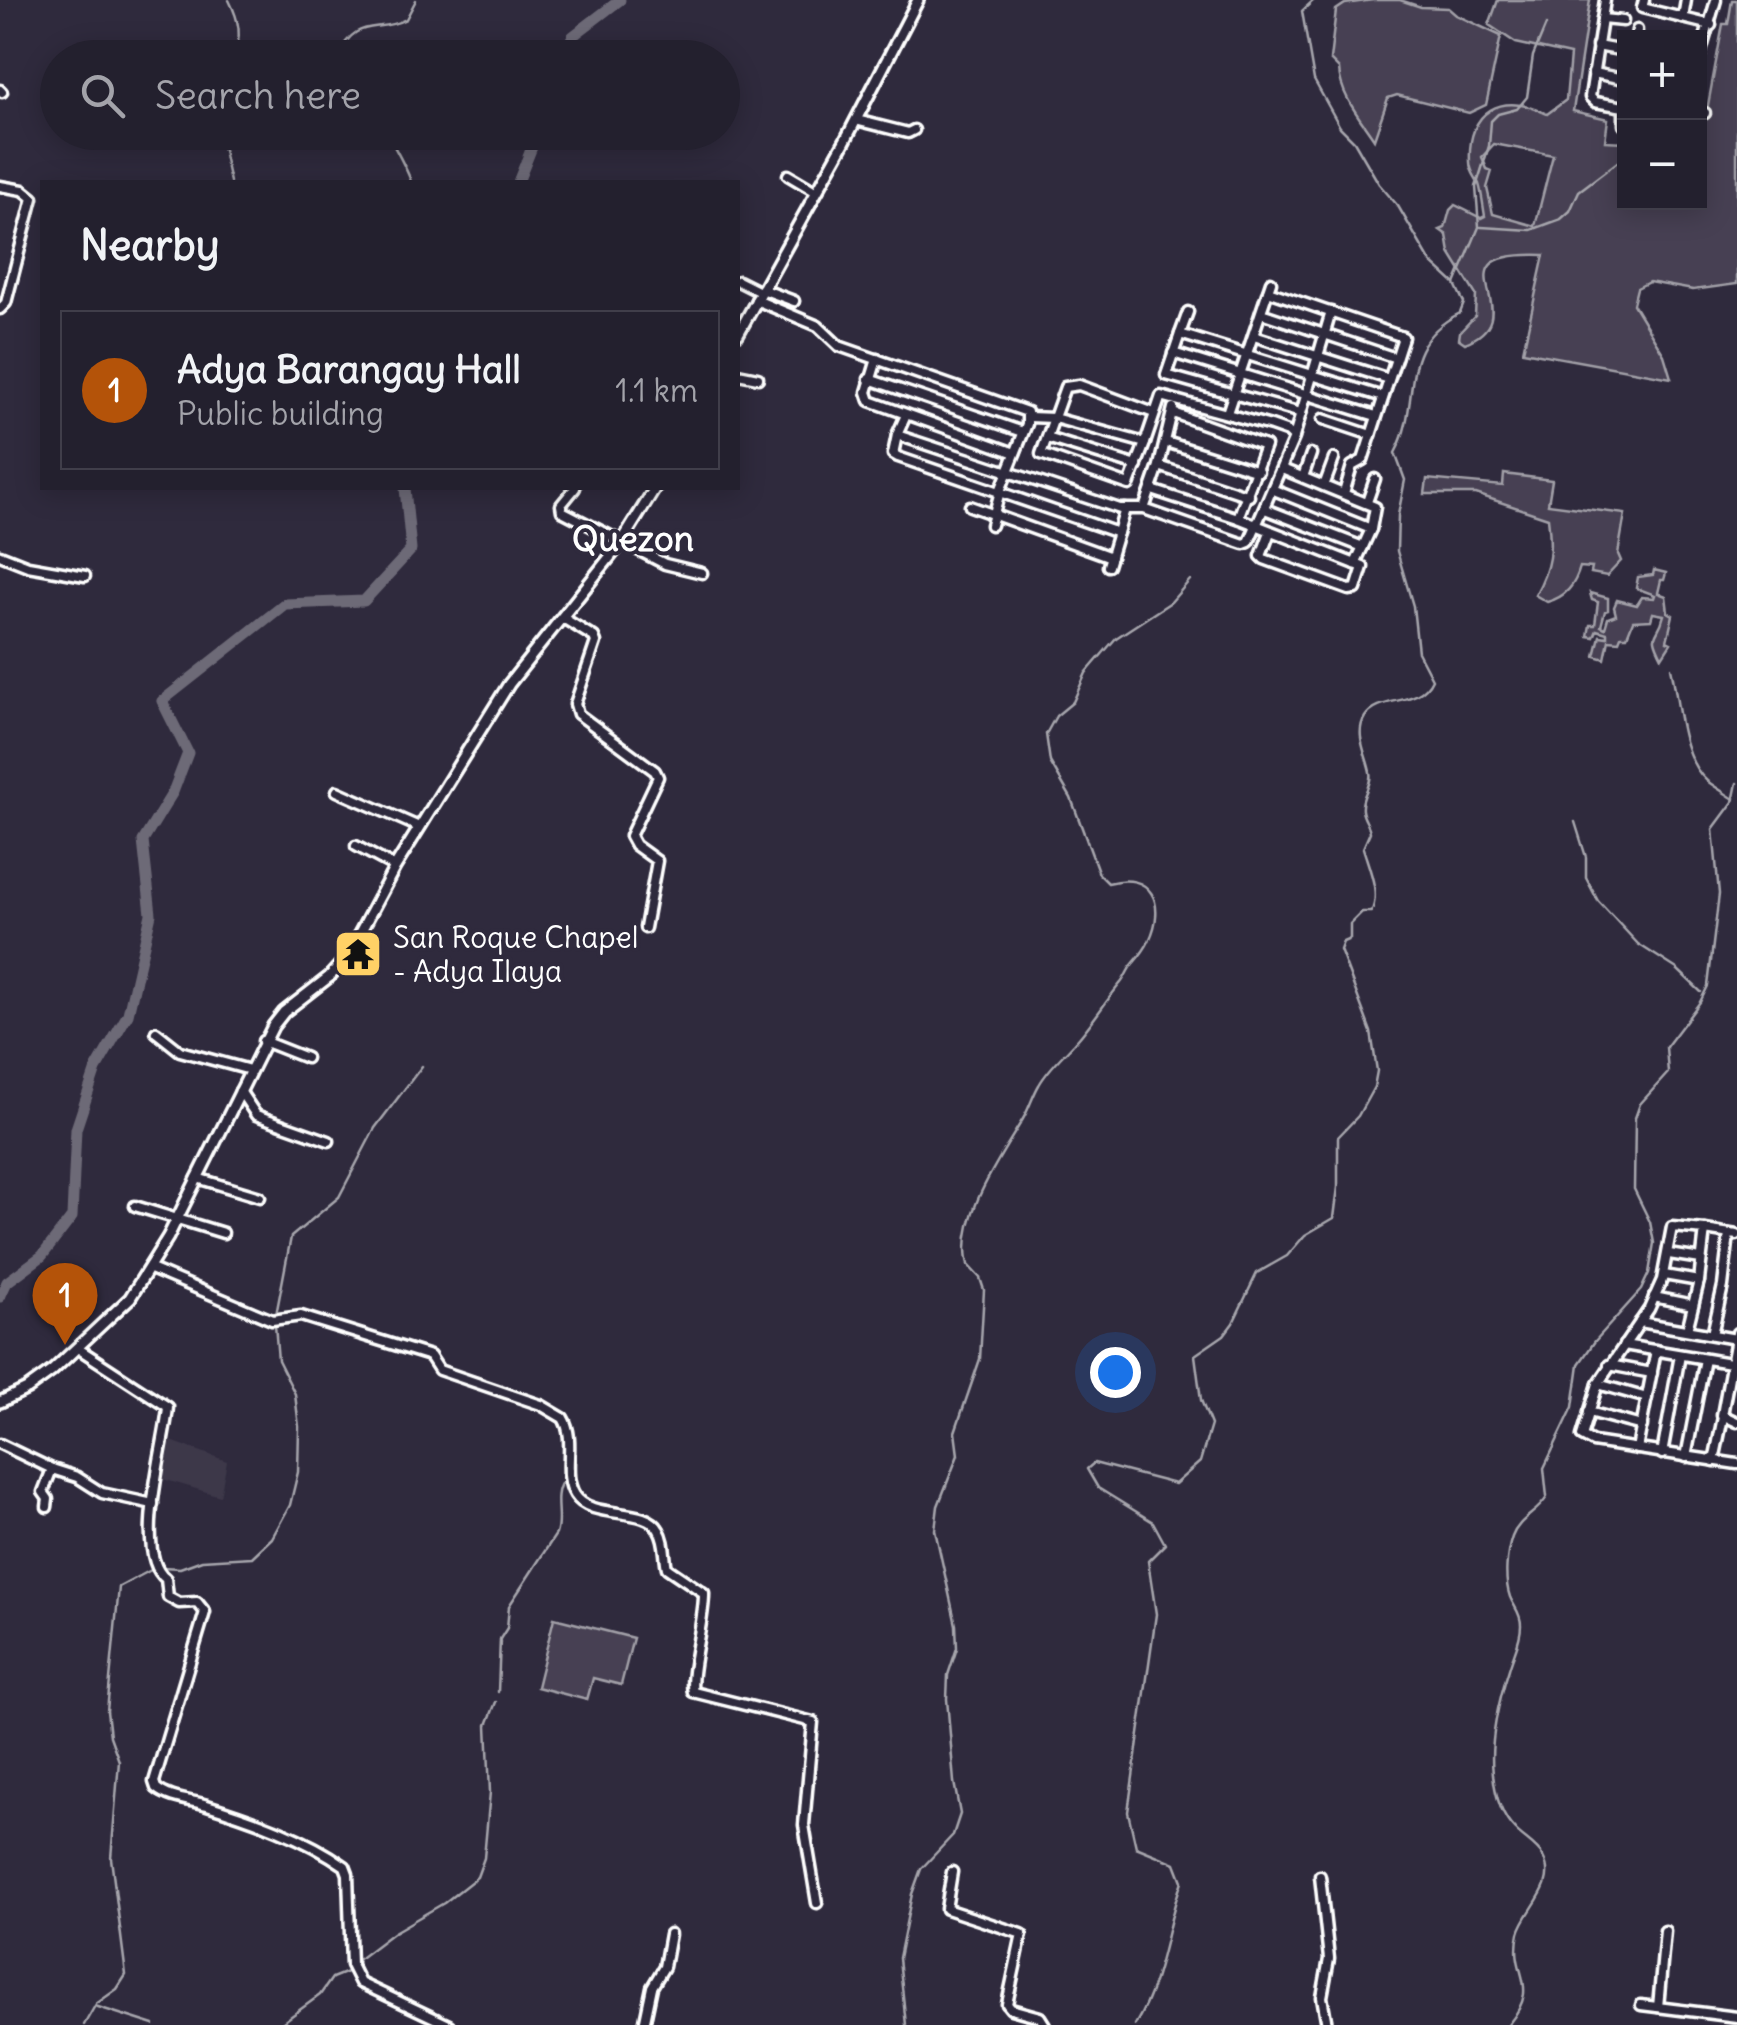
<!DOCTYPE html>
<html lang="en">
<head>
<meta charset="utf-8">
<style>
  :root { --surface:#23202e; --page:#2b2836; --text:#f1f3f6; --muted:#a3a3aa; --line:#403e4a; --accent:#b45309 }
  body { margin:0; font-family:Delius,sans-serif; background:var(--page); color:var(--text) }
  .controls { position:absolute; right:30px; top:30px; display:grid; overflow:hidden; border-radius:0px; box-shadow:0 5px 25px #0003 }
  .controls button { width:90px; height:90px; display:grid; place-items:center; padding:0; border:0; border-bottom:2px solid var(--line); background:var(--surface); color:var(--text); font:50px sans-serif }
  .you { position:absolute; left:1115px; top:1372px; width:35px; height:35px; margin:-25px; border:8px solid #fff; border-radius:50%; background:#1a73e8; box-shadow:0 0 0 15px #1a73e833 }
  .badge { display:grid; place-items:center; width:65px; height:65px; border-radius:50%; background:var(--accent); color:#fff; font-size:32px; font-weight:700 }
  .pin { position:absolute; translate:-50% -82px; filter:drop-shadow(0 2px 5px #0008) }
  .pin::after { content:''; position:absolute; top:52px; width:35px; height:30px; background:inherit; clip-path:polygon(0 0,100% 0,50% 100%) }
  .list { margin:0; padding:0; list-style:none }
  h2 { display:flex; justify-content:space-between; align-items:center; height:130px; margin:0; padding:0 40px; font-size:42px }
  h2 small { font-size:32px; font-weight:400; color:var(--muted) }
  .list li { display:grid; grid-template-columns:65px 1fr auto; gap:30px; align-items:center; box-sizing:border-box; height:160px; margin:0 20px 20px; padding:0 20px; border:2px solid var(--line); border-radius:0px }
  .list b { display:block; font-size:38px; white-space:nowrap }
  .list p { margin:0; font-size:32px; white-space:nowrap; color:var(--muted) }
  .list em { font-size:32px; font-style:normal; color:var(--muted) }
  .icon { flex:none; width:55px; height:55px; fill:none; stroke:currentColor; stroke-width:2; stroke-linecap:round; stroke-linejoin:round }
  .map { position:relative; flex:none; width:1737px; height:2025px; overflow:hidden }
  .search { position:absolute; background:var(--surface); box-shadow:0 5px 25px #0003; left:40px; top:40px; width:700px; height:110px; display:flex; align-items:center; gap:25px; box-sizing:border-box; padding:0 35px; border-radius:55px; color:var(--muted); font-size:38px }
  .panel { position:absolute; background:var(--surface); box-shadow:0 5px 25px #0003; left:40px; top:180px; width:700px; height:310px; border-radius:0px }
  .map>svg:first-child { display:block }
  .built { fill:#3c3749 }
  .green { fill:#464152; stroke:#a2a0a8; stroke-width:2.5; fill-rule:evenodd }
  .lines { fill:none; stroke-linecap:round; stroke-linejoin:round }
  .stream { stroke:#a7a6ad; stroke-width:2.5 }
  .river { stroke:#6d6a77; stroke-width:11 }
  .minor-casing { stroke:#fff; stroke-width:15 }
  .tertiary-casing { stroke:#fff; stroke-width:16 }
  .minor { stroke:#2f2a3d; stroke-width:8 }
  .tertiary { stroke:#2f2a3d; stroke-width:9 }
  .labels { text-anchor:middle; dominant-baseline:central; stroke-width:8; stroke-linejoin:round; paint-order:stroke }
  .poi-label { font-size:30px; fill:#fff; stroke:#2f2a3d; text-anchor:start }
  .quarter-label { font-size:35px; font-weight:bold; fill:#fff; stroke:#2f2a3d }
</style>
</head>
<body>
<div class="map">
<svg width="1737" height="2025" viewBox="0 0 1737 2025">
  <rect width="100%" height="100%" fill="#2f2a3d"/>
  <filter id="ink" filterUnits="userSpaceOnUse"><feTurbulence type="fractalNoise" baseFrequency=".01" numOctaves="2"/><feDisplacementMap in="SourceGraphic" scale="20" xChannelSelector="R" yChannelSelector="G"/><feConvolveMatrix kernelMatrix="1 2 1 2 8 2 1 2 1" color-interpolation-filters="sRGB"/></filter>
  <g filter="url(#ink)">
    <polygon class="built" points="163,1438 227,1461 220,1496 159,1478"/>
    <g class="green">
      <path d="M 1373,0 L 1400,0 L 1421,7 L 1448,8 L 1456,15 L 1501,36 L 1486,105 L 1469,113 L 1397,95 L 1388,98 L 1374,139 C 1360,118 1340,95 1339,69 L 1330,60 L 1336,10 L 1345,4 Z"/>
      <path d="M 1498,0 L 1590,0 L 1573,111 L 1608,119 L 1605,141 L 1624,142 L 1624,202 L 1700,202 L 1700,115 L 1706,116 L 1723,24 L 1728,24 L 1732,0 L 1737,0 L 1737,284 L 1693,290 L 1649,282 L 1637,288 L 1633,304 L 1664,355 L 1671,378 L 1523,351 L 1544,255 C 1427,251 1537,315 1465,343 L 1459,339 L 1460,332 L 1475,316 L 1476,295 L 1450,253 L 1447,235 L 1440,230 L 1445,228 L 1450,210 L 1455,205 L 1481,218 L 1485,216 C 1483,205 1482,194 1479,184 C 1475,176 1470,171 1470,162 C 1467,110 1502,91 1547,114 L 1566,100 L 1570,55 L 1516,43 L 1489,25 ZM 1494,144 L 1553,155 L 1535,226 L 1493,214 L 1487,188 L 1492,171 L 1487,169 L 1482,157 Z"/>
      <path d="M 1504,474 L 1552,480 L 1548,504 L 1625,514 L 1618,554 L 1621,561 L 1607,576 L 1591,573 L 1592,568 L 1580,567 C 1575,585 1566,597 1547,602 L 1535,595 C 1551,566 1552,550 1548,518 L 1476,494 L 1425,494 L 1427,479 L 1503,486 Z"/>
      <path d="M 1654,570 L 1666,573 L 1664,580 L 1661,580 L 1658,593 L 1666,596 L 1668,612 L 1673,615 L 1667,641 L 1671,643 L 1662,657 C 1648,629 1658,640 1664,615 L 1653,613 L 1651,620 L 1633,621 L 1627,636 L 1621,636 L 1619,641 L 1609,640 L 1605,659 L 1595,656 L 1600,636 L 1607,637 L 1607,633 L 1597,630 L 1594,637 L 1588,636 L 1590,625 L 1595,625 L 1598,602 L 1592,600 L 1590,593 L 1608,598 L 1608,610 L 1605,611 L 1601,626 L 1605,628 L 1608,618 L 1616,615 L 1614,607 L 1617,600 L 1637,605 L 1642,597 L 1654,598 L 1655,595 L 1636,588 L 1638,577 L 1653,575 Z"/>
      <polygon points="554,1618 633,1638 621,1685 593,1678 587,1700 537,1687"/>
    </g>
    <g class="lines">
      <g class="stream">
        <path d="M 229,0 C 239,20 243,37 233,58"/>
        <path d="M 336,58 C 358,14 375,35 406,19 L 416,0"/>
        <polyline points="219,132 230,182"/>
        <path d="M 386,132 C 392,142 409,173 411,182"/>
        <polyline points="1481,227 1531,230 1561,219 1570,211 1579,191 1624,157"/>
        <polyline points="1455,284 1479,227 1476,187 1489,146 1491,121 1498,114 1517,109 1527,97 1533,56 1546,25"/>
        <path d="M 1671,668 C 1679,701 1680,758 1707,781 C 1715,787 1725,793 1734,799"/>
        <polyline points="1575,822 1586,857 1586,878 1598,901 1638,944 1677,969 1701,992"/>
        <polyline points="276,1315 291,1237 339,1197 375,1128 422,1066"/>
        <polyline points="162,1567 180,1568 202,1560 252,1557 272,1538 290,1505 298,1472 299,1427 295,1394 278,1360 275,1325"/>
        <path d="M 498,1692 L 500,1639 L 507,1628 L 509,1606 L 556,1534 C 562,1518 552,1497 562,1482"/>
        <polyline points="95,2006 154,2025"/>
        <polyline points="84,2025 96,2004 117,1989 126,1975 111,1858 119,1761 110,1736 107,1711 119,1587 153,1569"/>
        <polyline points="279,2025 320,1995 332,1978 347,1972 361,1957 394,1932 444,1903 477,1877 484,1858 490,1792 487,1725 496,1702"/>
        <path d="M 906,2025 L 899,1958 L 912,1894 L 921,1869 L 953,1835 L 960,1814 L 954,1782 L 947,1699 L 948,1675 L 957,1648 L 956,1625 L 935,1530 L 938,1506 L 958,1455 L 955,1432 L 980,1359 L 984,1290 L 980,1278 L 968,1265 C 956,1219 1001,1156 1023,1119 C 1029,1109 1033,1095 1039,1085 C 1050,1065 1070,1050 1083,1033 C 1096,1017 1107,1000 1120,984 C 1125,979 1127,971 1132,965 C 1138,958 1145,950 1149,941 C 1167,903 1151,871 1108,883 L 1099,874 L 1071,798 L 1050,762 L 1046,734 L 1056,716 L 1073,702 L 1086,673 L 1116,638 L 1171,602 L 1190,580"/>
        <path d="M 1135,2025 C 1162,1980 1165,1929 1182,1881 L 1175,1863 L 1136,1847 L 1128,1812 L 1156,1614 L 1148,1561 L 1165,1544 L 1153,1522 L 1098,1488 L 1087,1469 L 1094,1463 L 1175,1484 L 1200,1462 L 1211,1425 L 1201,1400 L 1195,1355 L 1224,1335 L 1233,1323 L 1257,1273 L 1287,1256 L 1305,1235 L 1334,1218 L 1338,1187 L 1338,1137 L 1358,1116 L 1374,1087 L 1377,1071 L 1371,1032 L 1340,950 L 1343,942 L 1350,939 L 1350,924 L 1362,912 L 1371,912 C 1381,894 1369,868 1363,848 L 1370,832 C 1369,824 1363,819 1362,810 C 1360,796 1373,785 1370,772 C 1367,755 1354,734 1365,717 C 1380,694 1419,708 1432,679 L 1418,652 L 1413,606 L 1397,551 L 1398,515 L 1405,480 L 1395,453 C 1424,400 1393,347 1460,313 L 1464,303 L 1455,284 L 1430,261 L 1398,206 L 1379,184 L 1354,141 L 1340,127 L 1314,80 L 1302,11 L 1314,0"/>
        <path d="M 1508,2025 C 1543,1982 1509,1976 1519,1933 C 1525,1909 1559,1886 1543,1857 C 1537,1846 1523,1839 1515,1830 C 1501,1816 1495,1793 1493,1774 C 1489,1742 1499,1699 1509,1669 C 1513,1654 1521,1641 1521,1625 C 1521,1613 1514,1607 1510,1597 C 1504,1580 1506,1554 1512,1537 C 1519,1518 1538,1513 1547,1497 L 1544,1468 L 1573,1407 L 1579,1364 L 1595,1341 L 1641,1290 L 1649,1273 L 1654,1243 L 1650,1222 L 1634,1189 L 1635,1118 L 1640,1104 L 1668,1073 L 1666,1047 L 1700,1002 L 1708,986 L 1719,894 L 1713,829 L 1733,802 L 1737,783"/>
      </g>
      <g class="river">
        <polyline points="561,58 573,36 620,0"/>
        <polyline points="518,182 538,132"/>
        <polyline points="0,1297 7,1282 42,1256 72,1217 76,1129 96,1069 128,1014 151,914 143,841 173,792 188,753 162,701 285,604 364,601 411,550 405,488"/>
      </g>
      <g class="minor-casing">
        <g id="minor">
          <polyline points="1605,0 1590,97 1595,102 1624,107"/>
          <polyline points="1644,0 1642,8 1711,25"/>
          <polyline points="1683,18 1686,0"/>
          <polyline points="1602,19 1623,21"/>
          <polyline points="1636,38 1637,30"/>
          <polyline points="1597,46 1624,51"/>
          <polyline points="1700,55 1716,0"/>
          <polyline points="1593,73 1624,79"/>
          <polyline points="0,90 2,92"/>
          <polyline points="1624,105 1624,125"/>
          <polyline points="1700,112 1705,113"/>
          <polyline points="856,120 908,133 914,130"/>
          <polyline points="788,175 815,191"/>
          <polyline points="0,186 23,190 33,198 6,303 0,309"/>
          <polyline points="738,281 760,292"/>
          <polyline points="762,289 794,301"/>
          <polyline points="1268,291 1403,337 1363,460 1352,466 1344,493"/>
          <polyline points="756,300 818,326 839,346 1027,412 1027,424 1000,491 991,525"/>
          <polyline points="1261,313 1396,358"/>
          <polyline points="1180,334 1188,312"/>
          <polyline points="1254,336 1389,379"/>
          <polyline points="1173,353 1376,416"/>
          <polyline points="877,359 867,392 870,401 1015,453"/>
          <polyline points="738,374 758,378"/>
          <polyline points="869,379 1023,432"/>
          <polyline points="1173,413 1265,446 1238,518"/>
          <polyline points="1227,413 1271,282"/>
          <polyline points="1301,413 1166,375 1180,334 1383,397"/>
          <polyline points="906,415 897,435 1120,509 1144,509 1244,544 1249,542 1294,438 1288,432 1271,426 1161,396 1145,443 1054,418 1029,417"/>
          <polyline points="1323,419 1371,435"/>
          <polyline points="897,435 893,454 898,457 1118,533"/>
          <polyline points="1294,437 1331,312"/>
          <polyline points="1047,438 1137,466"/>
          <polyline points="1166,442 1258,471"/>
          <polyline points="1145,443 1129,485 1041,454 1065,387 1079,385 1154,413"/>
          <polyline points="1159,466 1249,496"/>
          <polyline points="1282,469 1375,507 1371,529 1355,564"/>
          <polyline points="1303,477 1311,454"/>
          <polyline points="1324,486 1334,459"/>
          <polyline points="575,488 561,505 562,511 665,564 702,573"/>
          <polyline points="1152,490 1238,518 1363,567 1356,589 1349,590 1264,559 1261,556 1270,532"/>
          <polyline points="1274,490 1371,529"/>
          <polyline points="1367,502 1375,479"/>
          <polyline points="970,506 1111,557"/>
          <polyline points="1144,509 1159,466 1173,408"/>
          <polyline points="1265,509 1363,547"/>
          <polyline points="0,555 28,566 85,576"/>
          <polyline points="1108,566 1125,509"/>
          <polyline points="563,618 594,637 596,642 575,704 578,714 655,771 658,777 630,836 635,845 657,861 645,928"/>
          <polyline points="337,791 419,827"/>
          <polyline points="356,846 395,867"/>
          <polyline points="156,1032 180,1051 250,1070"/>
          <polyline points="263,1041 306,1058"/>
          <polyline points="240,1091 256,1115 329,1141"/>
          <polyline points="197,1178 260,1197"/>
          <polyline points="135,1206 223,1233"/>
          <polyline points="1705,1230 1672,1227 1662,1280 1649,1309 1598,1384 1582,1436 1593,1442 1737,1464"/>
          <polyline points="1669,1254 1701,1259"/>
          <path d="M 151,1269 L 272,1320 L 301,1316 L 430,1356 L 439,1370 L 541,1405 L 563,1418 C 577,1441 561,1473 575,1495 C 591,1521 646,1505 659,1530 C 666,1541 664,1556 667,1568 L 704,1593 C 705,1617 688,1678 693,1692 L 813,1722 L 804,1825 L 817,1903"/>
          <polyline points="1664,1275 1699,1281"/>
          <polyline points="1654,1297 1693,1305"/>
          <polyline points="1640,1322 1736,1339"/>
          <polyline points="1687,1330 1699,1281 1705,1230 1737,1235"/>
          <polyline points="1737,1333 1722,1415 1737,1422"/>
          <polyline points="1712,1334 1723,1286 1729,1234"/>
          <polyline points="1624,1345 1730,1363"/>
          <path d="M 79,1349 L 168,1407 C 165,1446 132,1553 166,1579 L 168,1597 L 179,1603 L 197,1602 L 205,1612 L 154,1782 L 156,1788 C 169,1799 190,1800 207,1805 C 252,1819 306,1838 345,1866 L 348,1874 L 351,1965 L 360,1983 L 449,2025"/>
          <polyline points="1609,1365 1652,1373"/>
          <polyline points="1598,1384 1647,1398"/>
          <polyline points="1589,1412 1642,1426"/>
          <polyline points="0,1444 52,1469 77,1477 102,1493 153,1504"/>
          <polyline points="1637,1449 1656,1350"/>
          <polyline points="1662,1454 1680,1355"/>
          <polyline points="1686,1457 1705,1359"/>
          <polyline points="1714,1461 1723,1417"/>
          <polyline points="47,1507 48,1499 43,1492 52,1469"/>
          <polyline points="952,1872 946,1909 1022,1934 1007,2004 1011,2009 1040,2017 1045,2025"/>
          <polyline points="1320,1876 1329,1959 1322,1997 1327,2025"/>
          <polyline points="1641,2005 1737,2017"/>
          <polyline points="1658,2007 1665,1931"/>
          <polyline points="644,2025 652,1987 664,1967 670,1934"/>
        </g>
      </g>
      <g class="tertiary-casing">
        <g id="tertiary">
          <polyline points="738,334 845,141 918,0"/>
          <polyline points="0,1402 27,1389 52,1371 130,1298 168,1237 273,1026 284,1012 329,977 347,957 395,867 509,684 621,543 655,488"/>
        </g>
      </g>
      <use href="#minor" class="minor"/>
      <use href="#tertiary" class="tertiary"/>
    </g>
  </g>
  <defs>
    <g id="temple-square" transform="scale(2.5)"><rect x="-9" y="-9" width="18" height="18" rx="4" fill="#ffd166" stroke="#2f2a3d"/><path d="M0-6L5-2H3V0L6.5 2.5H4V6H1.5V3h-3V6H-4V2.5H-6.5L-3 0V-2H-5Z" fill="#111"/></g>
  </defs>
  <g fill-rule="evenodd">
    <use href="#temple-square" x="358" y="954"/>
  </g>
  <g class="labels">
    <g class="poi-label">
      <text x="393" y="937">San Roque Chapel<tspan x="393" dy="34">- Adya Ilaya</tspan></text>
    </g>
    <g class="quarter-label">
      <text x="633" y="538">Quezon</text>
    </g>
  </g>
</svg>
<div class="controls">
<button>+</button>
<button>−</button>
</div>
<div class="you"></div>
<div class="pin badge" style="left:65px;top:1345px">1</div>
<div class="search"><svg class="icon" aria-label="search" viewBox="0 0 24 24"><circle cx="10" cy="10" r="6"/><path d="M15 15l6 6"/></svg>Search here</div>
<section class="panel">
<h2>Nearby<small></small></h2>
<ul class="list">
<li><span class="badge">1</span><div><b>Adya Barangay Hall</b><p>Public building</p></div><em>1.1 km</em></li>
</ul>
</section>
</div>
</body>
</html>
